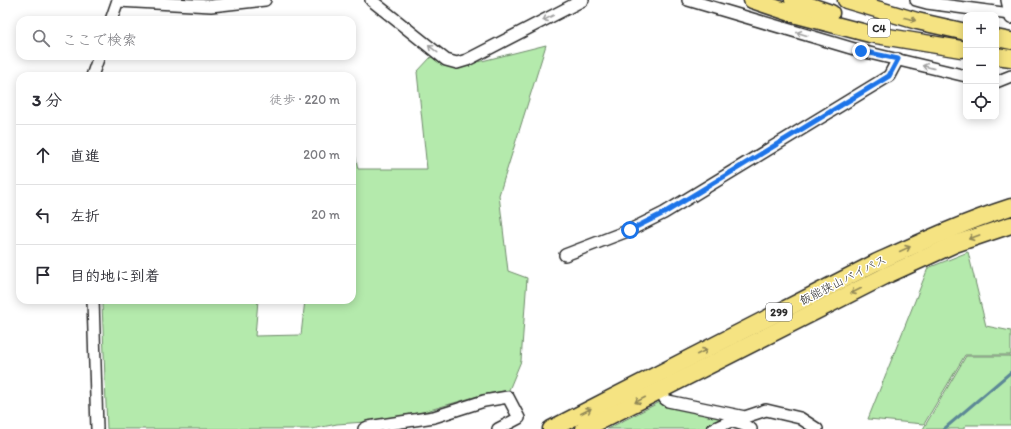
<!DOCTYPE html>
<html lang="ja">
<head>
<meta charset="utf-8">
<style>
  :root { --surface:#fff; --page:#f2f2f3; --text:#2b2b33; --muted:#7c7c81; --line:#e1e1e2 }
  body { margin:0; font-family:Itim,"Klee One",sans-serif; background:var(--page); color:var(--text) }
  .controls { position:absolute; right:12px; top:12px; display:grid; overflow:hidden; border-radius:8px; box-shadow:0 2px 10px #0003 }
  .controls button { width:36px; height:36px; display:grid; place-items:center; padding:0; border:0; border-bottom:1px solid var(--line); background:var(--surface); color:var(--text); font:20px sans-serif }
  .stop { position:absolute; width:12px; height:12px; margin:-9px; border:3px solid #1a73e8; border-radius:50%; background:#fff }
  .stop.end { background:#1a73e8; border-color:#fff; box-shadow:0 1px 4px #0008 }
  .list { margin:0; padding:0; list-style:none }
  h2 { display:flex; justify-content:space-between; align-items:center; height:52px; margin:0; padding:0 16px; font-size:17px }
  h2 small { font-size:13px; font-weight:400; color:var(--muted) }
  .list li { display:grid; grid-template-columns:26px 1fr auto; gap:12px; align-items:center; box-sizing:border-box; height:60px; padding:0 16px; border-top:1px solid var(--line) }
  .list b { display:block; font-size:15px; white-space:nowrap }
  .list em { font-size:13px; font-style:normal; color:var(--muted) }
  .icon { flex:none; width:22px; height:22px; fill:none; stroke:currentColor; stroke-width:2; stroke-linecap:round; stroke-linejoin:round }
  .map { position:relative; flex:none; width:1011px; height:429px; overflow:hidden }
  .search { position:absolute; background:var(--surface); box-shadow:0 2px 10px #0003; left:16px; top:16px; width:340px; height:44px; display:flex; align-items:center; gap:10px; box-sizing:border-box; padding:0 14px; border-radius:12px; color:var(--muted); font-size:15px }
  .panel { position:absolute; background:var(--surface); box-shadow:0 2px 10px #0003; left:16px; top:72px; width:340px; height:232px; border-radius:12px }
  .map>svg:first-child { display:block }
  .green { fill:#b4eaac; stroke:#708a6c }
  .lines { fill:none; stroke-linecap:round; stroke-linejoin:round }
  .stream { stroke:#5c8896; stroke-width:3 }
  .minor-casing { stroke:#2b2b2b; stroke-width:14 }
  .highway-casing { stroke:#2b2b2b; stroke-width:19 }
  .minor { stroke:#fff; stroke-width:11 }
  .highway { stroke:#f5e382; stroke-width:16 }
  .oneway { stroke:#a0a0a0 }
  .oneway2 { stroke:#908756 }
  .route { stroke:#1a73e8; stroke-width:5 }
  .labels { text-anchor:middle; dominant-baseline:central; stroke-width:3; stroke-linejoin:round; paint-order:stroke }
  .shield { fill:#fff; stroke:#6b6b6b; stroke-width:1 }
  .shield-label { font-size:11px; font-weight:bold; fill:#2b2b2b }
  .street-label { font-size:12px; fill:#2b2b2b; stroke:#fff }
</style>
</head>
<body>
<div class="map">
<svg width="1011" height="429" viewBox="0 0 1011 429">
  <rect width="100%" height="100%" fill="#fff"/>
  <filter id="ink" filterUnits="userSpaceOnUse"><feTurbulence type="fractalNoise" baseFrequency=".025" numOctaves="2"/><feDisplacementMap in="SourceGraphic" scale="8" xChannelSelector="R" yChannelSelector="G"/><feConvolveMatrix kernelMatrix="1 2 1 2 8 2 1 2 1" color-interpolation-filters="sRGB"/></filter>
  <g filter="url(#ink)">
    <g class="green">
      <polygon points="546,45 499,195 508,271 527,278 521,361 509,390 481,395 423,412 365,422 337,424 312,429 107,429 102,304 105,300 258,300 255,336 301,335 305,300 352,300 352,143 353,143 358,169 427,169 417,72 431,57 458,67"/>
      <polygon points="968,252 986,326 1011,331 1011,355 965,355 924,424 868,419 928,268"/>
      <polygon points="966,356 1011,356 1011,425 966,425 963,429 923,429"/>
      <polygon points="663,401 726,417 703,429 607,429 658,403"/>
    </g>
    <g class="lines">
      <polyline class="stream" points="944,429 1011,372"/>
      <g class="minor-casing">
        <g id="minor">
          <polyline points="371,0 446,60 457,63 467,60 583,0"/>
          <polyline points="688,0 861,51 966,76"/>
          <polyline points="916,0 927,3 1010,14"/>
          <polyline points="1007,0 1011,18"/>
          <polyline points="118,1 211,6 265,0"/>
          <polyline points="111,20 118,0"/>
          <polyline points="92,76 99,56"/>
          <polyline points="996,82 1011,76"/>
          <polyline points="565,255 630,230 664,213 889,76 898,59"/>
          <polyline points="93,300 97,429"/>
          <polyline points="661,390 665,399 668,401 745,417 766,410 800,418 817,429"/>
          <polyline points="364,429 368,427 434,417 484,401 508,397 519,418 498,429"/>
          <polyline points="713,429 731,421 744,425 751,429"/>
        </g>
      </g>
      <g class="highway-casing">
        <g id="highway">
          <polyline points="752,0 797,15 870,34 961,49"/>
          <polyline points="793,0 831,13"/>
          <polyline points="846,0 917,21 966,32"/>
          <polyline points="996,38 1011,41"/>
          <polyline points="996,56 1011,58"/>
          <path d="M 551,429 L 875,263 C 919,243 964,222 1011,207"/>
          <polyline points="584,429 887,275 955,244 1011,225"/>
        </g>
      </g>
      <use href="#minor" class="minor"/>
      <use href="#highway" class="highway"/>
    </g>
    <defs><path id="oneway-shaft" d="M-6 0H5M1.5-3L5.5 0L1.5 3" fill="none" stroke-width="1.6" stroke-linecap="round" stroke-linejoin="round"/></defs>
    <g class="oneway">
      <use href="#oneway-shaft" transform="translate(548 18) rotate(152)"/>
      <use href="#oneway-shaft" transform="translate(802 34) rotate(-163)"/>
      <use href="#oneway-shaft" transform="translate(433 49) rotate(-142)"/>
      <use href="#oneway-shaft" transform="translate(928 67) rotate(-166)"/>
    </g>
    <g class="oneway2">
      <use href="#oneway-shaft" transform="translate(910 19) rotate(15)"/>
      <use href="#oneway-shaft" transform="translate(974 237) rotate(160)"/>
      <use href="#oneway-shaft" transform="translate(905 249) rotate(-25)"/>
      <use href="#oneway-shaft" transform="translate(856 291) rotate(153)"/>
      <use href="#oneway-shaft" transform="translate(702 352) rotate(-27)"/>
      <use href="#oneway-shaft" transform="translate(640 400) rotate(153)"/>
      <use href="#oneway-shaft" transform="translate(586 411) rotate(-27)"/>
    </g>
  </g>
  <g class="lines" filter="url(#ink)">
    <polyline class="route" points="630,230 664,213 889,76 898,59 861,51"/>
  </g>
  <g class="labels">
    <g class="shield">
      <rect x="868" y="19" width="22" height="18" rx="3"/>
      <rect x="766" y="303" width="26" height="18" rx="3"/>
    </g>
    <g class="shield-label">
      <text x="879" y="28">C4</text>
      <text x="779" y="312">299</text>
    </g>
    <g class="street-label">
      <text transform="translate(843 280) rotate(-27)">飯能狭山バイパス</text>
    </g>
  </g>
</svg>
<div class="controls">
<button>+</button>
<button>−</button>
<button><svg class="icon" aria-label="locate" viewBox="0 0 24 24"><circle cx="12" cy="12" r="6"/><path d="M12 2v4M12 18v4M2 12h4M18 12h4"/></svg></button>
</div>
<div class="stop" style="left:630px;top:230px"></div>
<div class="stop end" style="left:861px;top:51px"></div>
<div class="search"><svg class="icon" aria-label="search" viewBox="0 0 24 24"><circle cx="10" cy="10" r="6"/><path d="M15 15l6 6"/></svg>ここで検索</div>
<section class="panel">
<h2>3 分<small>徒歩 · 220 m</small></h2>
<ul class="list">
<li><svg class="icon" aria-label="ahead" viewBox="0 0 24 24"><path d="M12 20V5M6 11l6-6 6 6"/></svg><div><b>直進</b></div><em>200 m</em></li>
<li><svg class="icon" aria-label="left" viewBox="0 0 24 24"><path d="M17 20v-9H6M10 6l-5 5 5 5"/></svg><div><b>左折</b></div><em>20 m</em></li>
<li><svg class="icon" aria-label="arrive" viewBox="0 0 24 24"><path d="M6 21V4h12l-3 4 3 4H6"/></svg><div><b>目的地に到着</b></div></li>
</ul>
</section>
</div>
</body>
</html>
